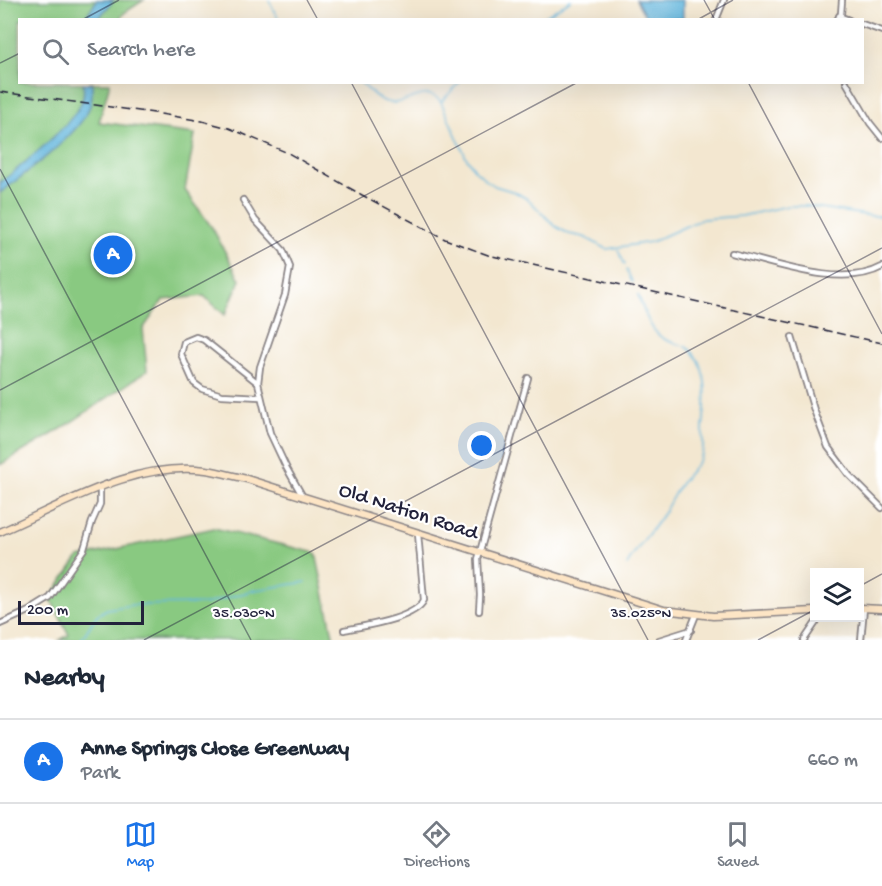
<!DOCTYPE html>
<html lang="en">
<head>
<meta charset="utf-8">
<style>
  :root { --surface:#fff; --page:#f6f6f7; --text:#1f2937; --muted:#747a83; --line:#e0e1e3; --accent:#1a73e8 }
  body { margin:0; font-family:"Gochi Hand",sans-serif; background:var(--page); color:var(--text) }
  .controls { position:absolute; right:18px; bottom:18px; display:grid; overflow:hidden; border-radius:0px; box-shadow:0 6px 24px #0002 }
  .controls button { width:54px; height:54px; display:grid; place-items:center; padding:0; border:0; border-bottom:2px solid var(--line); background:var(--surface); color:var(--text); font:30px sans-serif }
  .scale { position:absolute; left:18px; bottom:15px; width:126px; box-sizing:border-box; padding-left:6px; border:3px solid #22223b; border-top:0; font-size:16px; line-height:21px; white-space:nowrap; color:#22223b; -webkit-text-stroke:4px #fff; paint-order:stroke }
  .you { position:absolute; left:482px; top:446px; width:21px; height:21px; margin:-15px; border:4px solid #fff; border-radius:50%; background:#1a73e8; box-shadow:0 0 0 9px #1a73e833 }
  .badge { display:grid; place-items:center; width:39px; height:39px; border-radius:50%; background:var(--accent); color:#fff; font-size:20px; font-weight:700 }
  .pin { position:absolute; translate:-50% -50%; border:3px solid #fff; box-shadow:0 2px 6px #0006 }
  .list { margin:0; padding:0; list-style:none }
  h2 { display:flex; justify-content:space-between; align-items:center; height:78px; margin:0; padding:0 24px; font-size:26px }
  h2 small { font-size:20px; font-weight:400; color:var(--muted) }
  .list li { display:grid; grid-template-columns:39px 1fr auto; gap:18px; align-items:center; box-sizing:border-box; height:84px; padding:0 24px; border-top:2px solid var(--line) }
  .list b { display:block; font-size:22px; white-space:nowrap }
  .list p { margin:0; font-size:20px; white-space:nowrap; color:var(--muted) }
  .list em { font-size:20px; font-style:normal; color:var(--muted) }
  .icon { flex:none; width:33px; height:33px; fill:none; stroke:currentColor; stroke-width:2; stroke-linecap:round; stroke-linejoin:round }
  .map { position:relative; flex:none; width:882px; height:640px; overflow:hidden }
  .search { position:absolute; background:var(--surface); box-shadow:0 6px 24px #0002; left:18px; right:18px; top:18px; height:66px; display:flex; align-items:center; gap:15px; box-sizing:border-box; padding:0 21px; border-radius:0px; color:var(--muted); font-size:22px }
  .sheet { height:162px; background:var(--surface) }
  nav { display:flex; justify-content:space-around; align-items:center; box-sizing:border-box; height:84px; border-top:2px solid var(--line); background:var(--surface); font-size:16px; color:var(--muted) }
  nav a { display:grid; justify-items:center; gap:3px }
  nav .on { color:var(--accent) }
  .map>svg:first-child { display:block }
  .park { fill:#89c981; stroke:#56765e; stroke-width:1.5 }
  .water { fill:#60b5dd; stroke:#416c8c; stroke-width:1.5 }
  .lines { fill:none; stroke-linecap:round; stroke-linejoin:round }
  .stream { stroke:#60b5dd; stroke-width:1.5 }
  .minor-casing { stroke:#8a8486; stroke-width:8 }
  .secondary-casing { stroke:#8a8486; stroke-width:9 }
  .minor { stroke:#fff; stroke-width:4.5 }
  .secondary { stroke:#fde5c5; stroke-width:6 }
  .rail { stroke:#22223b; stroke-width:1.5; stroke-dasharray:9 4.5; stroke-linecap:butt }
  .ticks { fill:none; stroke:#22223b; stroke-width:1.5; stroke-opacity:0.45 }
  .labels { text-anchor:middle; dominant-baseline:central; stroke-width:4.5; stroke-linejoin:round; paint-order:stroke }
  .street-label { font-size:21px; fill:#22223b; stroke:#fff }
  .ticks-label { font-size:15px; text-anchor:middle; fill:#22223b; stroke:#fff; stroke-width:4.5; stroke-linejoin:round; paint-order:stroke }
</style>
</head>
<body>
<div class="map">
<svg width="882" height="640" viewBox="0 0 882 640">
  <rect width="100%" height="100%" fill="#fff"/>
  <filter id="ink" filterUnits="userSpaceOnUse"><feTurbulence type="fractalNoise" baseFrequency=".0167" numOctaves="2"/><feDisplacementMap in="SourceGraphic" scale="12" xChannelSelector="R" yChannelSelector="G"/><feConvolveMatrix kernelMatrix="1 2 1 2 8 2 1 2 1" color-interpolation-filters="sRGB"/></filter>
  <filter id="wash" filterUnits="userSpaceOnUse"><feTurbulence type="fractalNoise" baseFrequency=".008" numOctaves="4" result="noise"/><feDisplacementMap in="SourceGraphic" scale="24" xChannelSelector="R" yChannelSelector="G"/><feGaussianBlur stdDeviation="1.35" result="paint"/><feColorMatrix in="noise" values="0 0 0 0 0 0 0 0 0 0 0 0 0 0 0 0 0 1.4 0 .05"/><feComposite in="paint" operator="in"/></filter>
  <g filter="url(#wash)">
    <rect width="100%" height="100%" fill="#f3e7d0"/>
    <g class="park">
      <polygon points="0,0 144,0 124,13 120,19 20,20 20,82 110,83 99,122 195,134 185,190 213,229 240,280 225,315 204,296 163,300 143,329 147,371 61,429 0,465"/>
      <polygon points="214,528 316,553 334,640 60,640 69,635 50,598 79,557"/>
    </g>
    <g class="water">
      <polygon points="97,0 114,0 98,19 84,19"/>
      <polygon points="636,0 683,0 683,19 647,19"/>
      <path d="M 83,83 L 92,83 C 92,90 93,98 90,106 C 80,135 25,173 0,193 L 0,183 C 20,167 74,124 82,101 C 84,95 84,89 83,83 Z"/>
    </g>
    <g class="lines">
      <g class="stream">
        <polyline points="269,0 279,20"/>
        <polyline points="540,20 571,0"/>
        <path d="M 360,82 C 368,89 377,100 387,102 C 407,107 426,83 441,102 L 466,157 L 475,170 L 486,180 L 495,186 L 515,192 L 529,200 L 555,226 L 569,234 L 584,237 L 607,249 L 651,242 L 702,219 L 742,216 L 788,206 L 807,206 L 872,216 L 882,216"/>
        <polyline points="442,101 460,82"/>
        <polyline points="618,250 625,265"/>
        <polyline points="627,270 632,282"/>
        <path d="M 627,565 C 638,545 654,529 666,509 C 672,499 677,487 685,478 C 691,470 697,466 701,456 C 705,448 702,438 703,429 C 705,402 711,378 694,354 C 686,343 677,345 666,340 C 650,333 644,310 638,295"/>
        <polyline points="81,640 97,615 107,609 132,605 206,604 255,590 306,582"/>
      </g>
    </g>
  </g>
  <g filter="url(#ink)">
    <g class="lines">
      <g class="minor-casing">
        <g id="minor">
          <polyline points="839,16 849,20"/>
          <polyline points="716,20 724,0"/>
          <polyline points="837,20 841,14 842,0"/>
          <polyline points="862,24 882,31"/>
          <polyline points="846,82 870,123 882,138"/>
          <polyline points="243,200 255,220 283,250 290,267 285,295 260,367 258,383 270,433 286,467 303,497"/>
          <path d="M 732,253 C 775,263 842,289 882,267"/>
          <polyline points="792,337 814,410 828,447 849,475 882,508"/>
          <polyline points="258,383 204,340 196,337 184,342 181,354 194,383 202,389 222,395 260,397"/>
          <polyline points="479,611 480,595 478,559 528,378"/>
          <polyline points="0,624 29,611 50,598 84,549 92,522 100,504 100,488"/>
          <path d="M 344,630 C 364,626 415,619 424,600 L 418,534"/>
          <polyline points="659,640 691,630"/>
          <polyline points="686,640 696,615"/>
          <polyline points="804,640 819,618"/>
          <polyline points="861,640 864,608"/>
        </g>
      </g>
      <g class="secondary-casing">
        <g id="secondary">
          <path d="M 0,532 C 65,504 132,461 206,470 C 220,472 233,476 247,479 L 664,610 L 713,616 L 814,611"/>
          <polyline points="860,608 882,609"/>
        </g>
      </g>
      <use href="#minor" class="minor"/>
      <use href="#secondary" class="secondary"/>
      <polyline class="rail" points="0,92 154,113 202,121 229,128 288,153 362,195 445,239 488,255 882,343"/>
    </g>
  </g>
  <path class="ticks" d="M 307,0 L 318,20M 704,0 L 715,20M 82,20 L 119,0M 697,20 L 733,0M 0,63 L 20,53M 351,82 L 648,640M 748,82 L 882,334M 0,169 L 251,640M 0,390 L 578,82M 860,586 L 882,574M 144,640 L 882,248M 758,640 L 814,610"/>
  <g class="labels">
    <g class="street-label">
      <text transform="translate(408 513) rotate(18)">Old Nation Road</text>
    </g>
  </g>
  <g class="ticks-label">
    <text x="244" y="617">35.030°N</text>
    <text x="641" y="617">35.025°N</text>
  </g>
</svg>
<div class="controls">
<button><svg class="icon" aria-label="layers" viewBox="0 0 24 24"><path d="M12 4l9 5-9 5-9-5zM3 14l9 5 9-5"/></svg></button>
</div>
<div class="scale">200 m</div>
<div class="you"></div>
<div class="pin badge" style="left:113px;top:255px">A</div>
<div class="search"><svg class="icon" aria-label="search" viewBox="0 0 24 24"><circle cx="10" cy="10" r="6"/><path d="M15 15l6 6"/></svg>Search here</div>
</div>
<section class="sheet">
<h2>Nearby<small></small></h2>
<ul class="list">
<li><span class="badge">A</span><div><b>Anne Springs Close Greenway</b><p>Park</p></div><em>660 m</em></li>
</ul>
</section>
<nav>
<a class="on"><svg class="icon" aria-label="map" viewBox="0 0 24 24"><path d="M3 6l6-2 6 2 6-2v14l-6 2-6-2-6 2zM9 4v14M15 6v14"/></svg>Map</a>
<a><svg class="icon" aria-label="directions" viewBox="0 0 24 24"><path d="M12 3l9 9-9 9-9-9zM9 14v-3h6M13 9l2 2-2 2"/></svg>Directions</a>
<a><svg class="icon" aria-label="saved" viewBox="0 0 24 24"><path d="M7 4h10v16l-5-4-5 4z"/></svg>Saved</a>
</nav>
</body>
</html>
